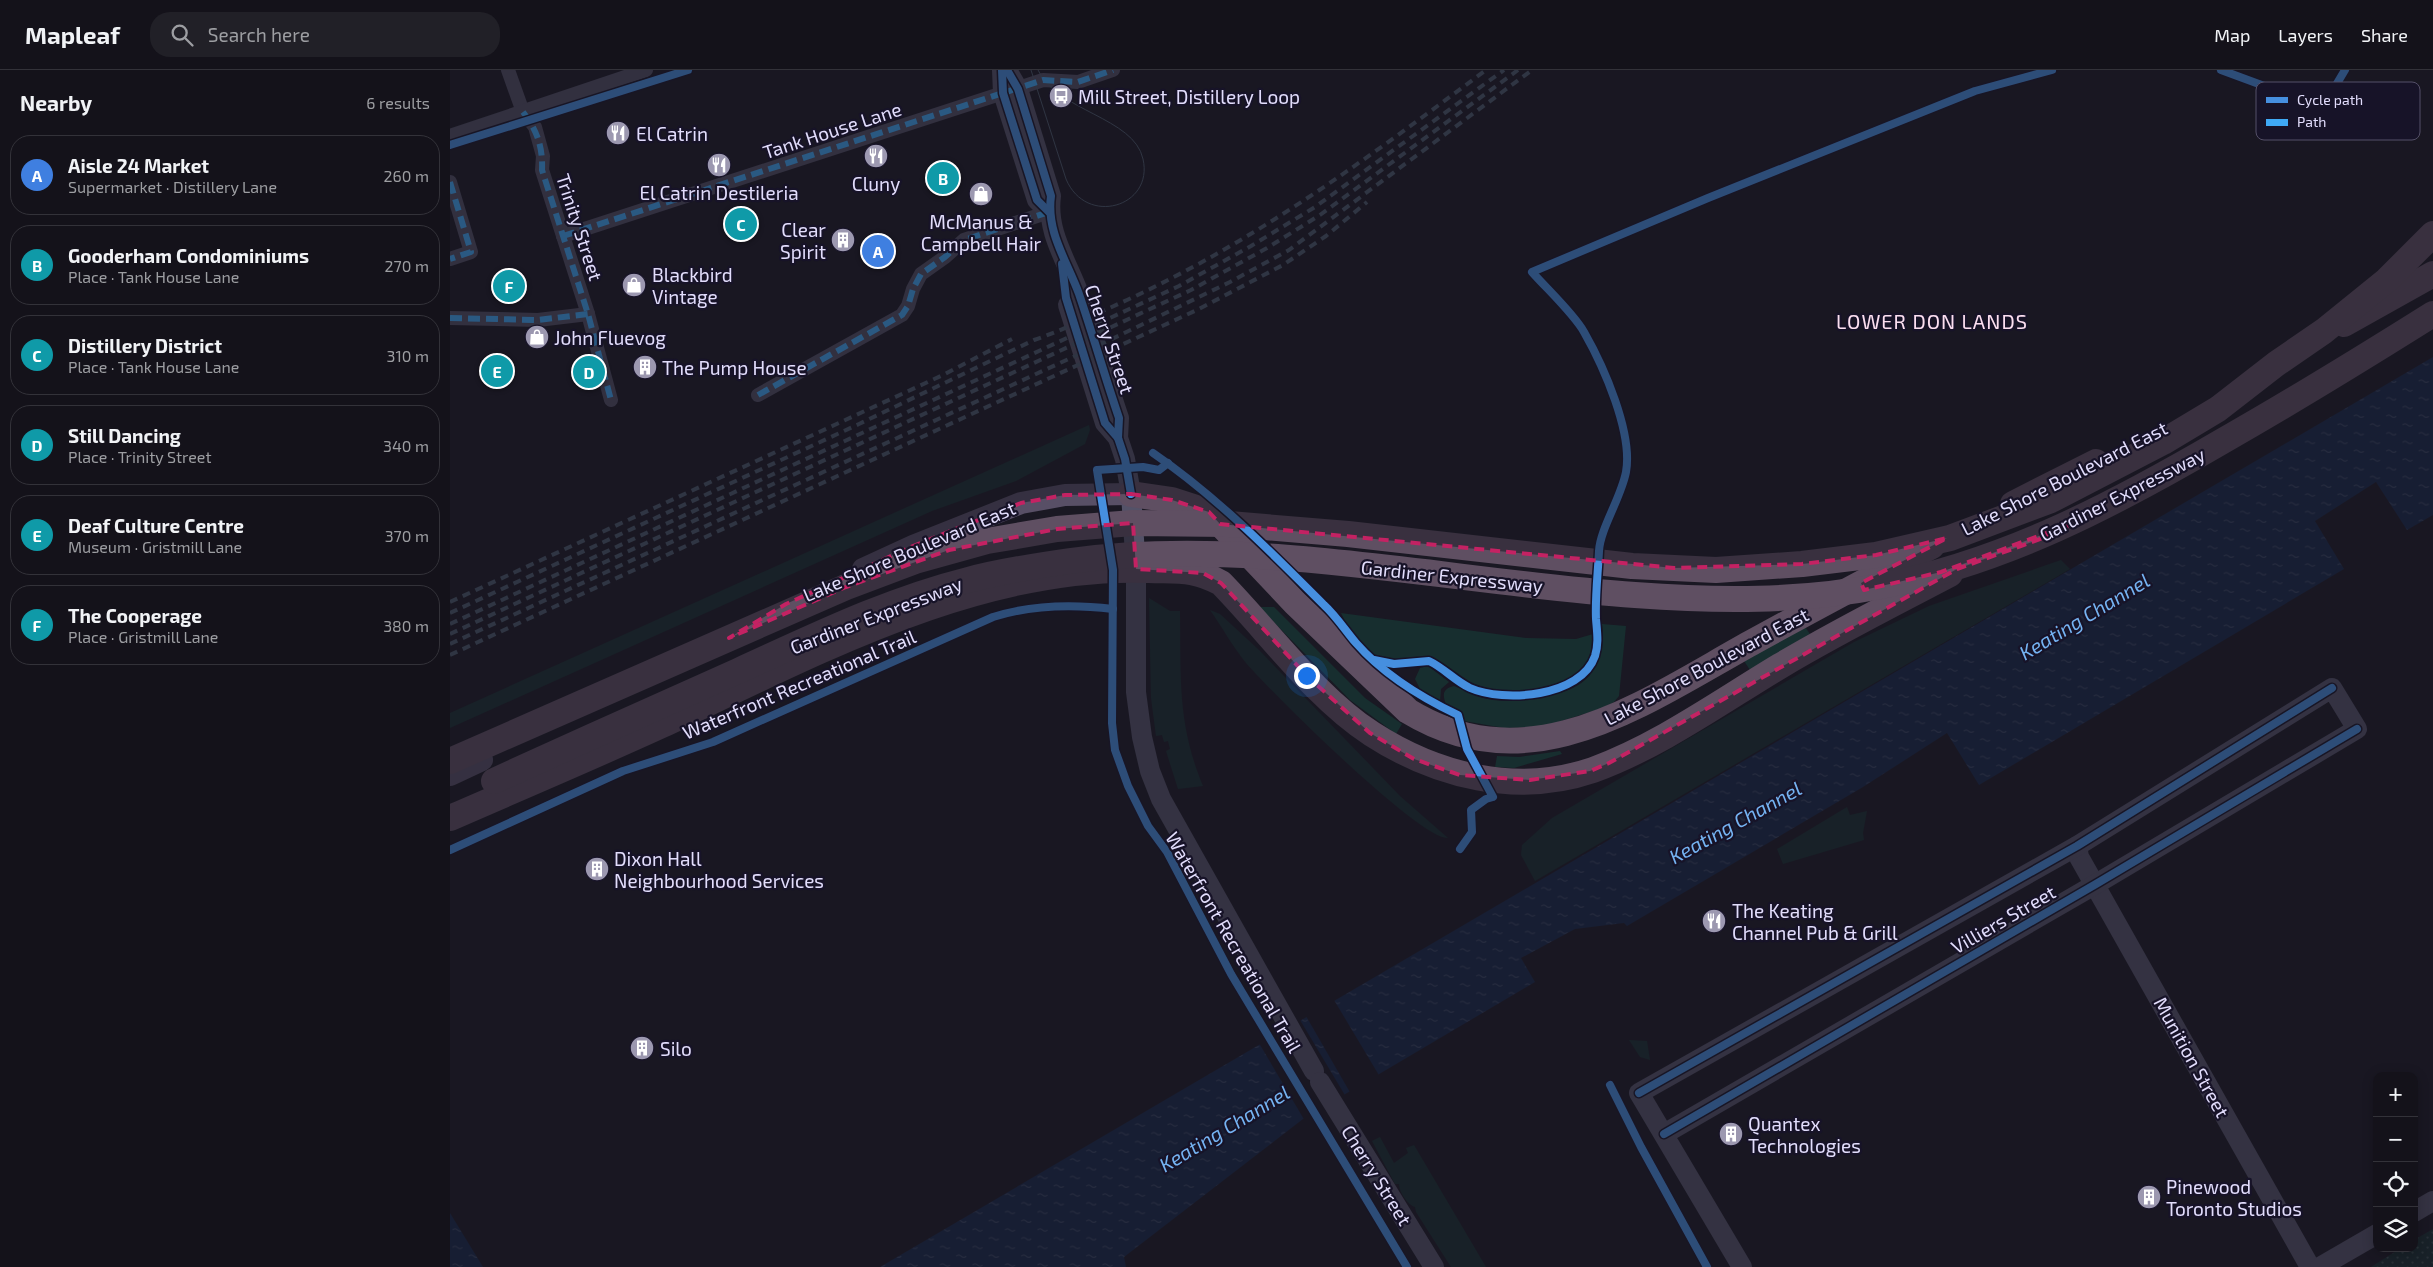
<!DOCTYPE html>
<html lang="en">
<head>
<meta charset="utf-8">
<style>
  :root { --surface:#14121a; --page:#212027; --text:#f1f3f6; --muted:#9d9ea2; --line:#333239; --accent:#2563eb }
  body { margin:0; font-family:"Exo 2",sans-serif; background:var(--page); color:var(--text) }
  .controls { position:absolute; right:15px; bottom:15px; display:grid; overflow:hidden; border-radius:10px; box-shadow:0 2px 12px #0003 }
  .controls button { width:45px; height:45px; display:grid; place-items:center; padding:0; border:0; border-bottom:1px solid var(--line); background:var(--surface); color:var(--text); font:25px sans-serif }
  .you { position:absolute; left:856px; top:605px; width:18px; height:18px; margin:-12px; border:4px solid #fff; border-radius:50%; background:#1a73e8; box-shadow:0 0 0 8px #1a73e833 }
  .badge { display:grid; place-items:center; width:32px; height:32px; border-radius:50%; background:var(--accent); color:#fff; font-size:16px; font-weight:700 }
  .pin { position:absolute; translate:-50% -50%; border:2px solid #fff; box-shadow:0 1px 5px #0006 }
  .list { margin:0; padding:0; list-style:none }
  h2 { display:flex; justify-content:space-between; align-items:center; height:65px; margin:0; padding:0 20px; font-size:21px }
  h2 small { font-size:16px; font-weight:400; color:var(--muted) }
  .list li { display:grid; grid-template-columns:32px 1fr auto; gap:15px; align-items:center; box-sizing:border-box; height:80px; margin:0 10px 10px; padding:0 10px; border:1px solid var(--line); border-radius:20px }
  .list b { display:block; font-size:19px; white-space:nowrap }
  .list p { margin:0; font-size:16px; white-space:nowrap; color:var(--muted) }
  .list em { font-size:16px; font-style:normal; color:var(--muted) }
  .icon { flex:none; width:28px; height:28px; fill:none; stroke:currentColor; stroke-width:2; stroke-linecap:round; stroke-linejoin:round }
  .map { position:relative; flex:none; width:1983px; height:1197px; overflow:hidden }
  header { display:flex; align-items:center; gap:30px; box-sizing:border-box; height:70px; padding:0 25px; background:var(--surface); border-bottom:1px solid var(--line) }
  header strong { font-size:24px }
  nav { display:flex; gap:28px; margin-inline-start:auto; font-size:18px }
  .search { width:350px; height:45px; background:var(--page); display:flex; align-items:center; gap:12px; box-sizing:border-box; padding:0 18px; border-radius:20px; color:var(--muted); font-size:19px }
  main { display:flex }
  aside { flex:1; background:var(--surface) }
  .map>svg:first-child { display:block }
  .grass { fill:#172e2f }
  .park { fill:url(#park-dots) }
  .water { fill:url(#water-ripples) }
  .pier { fill:#1a1823 }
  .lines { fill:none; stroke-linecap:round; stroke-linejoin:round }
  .street { stroke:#504e63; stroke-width:14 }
  .secondary { stroke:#545268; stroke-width:20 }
  .primary { stroke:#584f66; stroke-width:22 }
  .highway { stroke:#5f4f62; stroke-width:26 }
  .tram { stroke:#4a596a; stroke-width:1 }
  .rail { stroke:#4a596a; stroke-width:4; stroke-dasharray:8 6; stroke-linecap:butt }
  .highway-bridge { stroke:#5f4f62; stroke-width:26 }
  .quiet { stroke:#3fa9f5; stroke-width:6; stroke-dasharray:12 6; stroke-linecap:butt }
  .cycleway-casing { stroke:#171328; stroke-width:11 }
  .cycleway { stroke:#468fdf; stroke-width:8 }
  .marked { fill:none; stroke:#c42263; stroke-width:4; stroke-dasharray:10 6; stroke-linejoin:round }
  .labels { text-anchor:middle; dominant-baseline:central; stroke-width:4.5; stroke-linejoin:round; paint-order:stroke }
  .poi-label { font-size:19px; fill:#e2ddfc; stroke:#171328; text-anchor:start }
  .street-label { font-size:19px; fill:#e2ddfc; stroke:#171328 }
  .neighbourhood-label { font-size:20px; letter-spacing:1px; fill:#fcdff0; stroke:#171328 }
  .water-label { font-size:20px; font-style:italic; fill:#75b3f2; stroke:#171328 }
  .key { fill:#171328; stroke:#545068; stroke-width:1 }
  .key-label { font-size:14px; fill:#e2ddfc }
</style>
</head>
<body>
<header>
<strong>Mapleaf</strong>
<div class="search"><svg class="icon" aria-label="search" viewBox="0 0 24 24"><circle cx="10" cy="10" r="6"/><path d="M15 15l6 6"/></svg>Search here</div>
<nav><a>Map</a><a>Layers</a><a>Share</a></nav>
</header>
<main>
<aside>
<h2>Nearby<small>6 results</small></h2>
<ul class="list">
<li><span class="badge" style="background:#3f7fe0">A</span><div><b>Aisle 24 Market</b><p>Supermarket · Distillery Lane</p></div><em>260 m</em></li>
<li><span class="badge" style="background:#0f9aa8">B</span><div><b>Gooderham Condominiums</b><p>Place · Tank House Lane</p></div><em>270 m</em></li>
<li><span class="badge" style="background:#0f9aa8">C</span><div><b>Distillery District</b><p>Place · Tank House Lane</p></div><em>310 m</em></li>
<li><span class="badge" style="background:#0f9aa8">D</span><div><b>Still Dancing</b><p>Place · Trinity Street</p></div><em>340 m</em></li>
<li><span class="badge" style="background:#0f9aa8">E</span><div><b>Deaf Culture Centre</b><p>Museum · Gristmill Lane</p></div><em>370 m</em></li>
<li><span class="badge" style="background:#0f9aa8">F</span><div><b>The Cooperage</b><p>Place · Gristmill Lane</p></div><em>380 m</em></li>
</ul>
</aside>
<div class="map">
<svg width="1983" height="1197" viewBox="0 0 1983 1197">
  <defs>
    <pattern id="park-dots" width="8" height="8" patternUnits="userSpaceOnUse" patternTransform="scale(1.25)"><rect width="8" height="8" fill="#172e2f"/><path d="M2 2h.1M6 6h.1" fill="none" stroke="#384c4e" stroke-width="1.8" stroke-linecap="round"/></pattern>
    <pattern id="water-ripples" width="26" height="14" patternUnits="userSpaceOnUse" patternTransform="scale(1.25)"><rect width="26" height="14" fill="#152647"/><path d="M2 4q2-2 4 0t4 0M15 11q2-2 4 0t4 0" fill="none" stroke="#374562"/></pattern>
  </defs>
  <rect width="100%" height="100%" fill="#1a1823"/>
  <g class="grass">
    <polygon points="639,355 640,360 635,374 566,411 482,441 0,658 0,643"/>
    <polygon points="1611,490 1620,499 1085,811 1071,785 1072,775 1102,748 1404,572 1479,536"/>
    <path d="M 699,528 L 720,541 L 730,541 C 731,606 727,654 753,716 L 728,719 L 716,681 L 720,679 L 718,671 L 714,672 L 712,665 L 706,666 L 701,628 Z"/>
    <polygon points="809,537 824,537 915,628 952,654 946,664 900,630"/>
    <path d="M 760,540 L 770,544 L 809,580 L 950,726 L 998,768 C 970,770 820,621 796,593 C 783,577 772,557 760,540 Z"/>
    <path d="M 891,543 L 1076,568 L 1126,569 L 1143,564 C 1142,575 1141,587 1134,596 C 1115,622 1055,626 1027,615 C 1014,610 991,589 982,588 C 973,586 964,589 955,590 C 945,591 935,590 925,589 L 898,557 Z"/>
    <path d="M 1152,554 L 1176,556 L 1169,626 L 1164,632 L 1153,638 L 1092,657 L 1054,658 L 1014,651 L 1014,645 L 998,639 C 993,628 990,619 1004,616 C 1017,621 1029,628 1043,630 C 1067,633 1117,627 1135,610 C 1151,596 1155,574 1152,554 Z"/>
    <polygon points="1353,554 1360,564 1300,600 1292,588"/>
    <polygon points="978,596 999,612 991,619 990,632 987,634 973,625 965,609 970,598"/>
    <polygon points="1110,681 1112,684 1064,698 1045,697 1047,686 1069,687"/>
    <polygon points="1397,737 1400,745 1417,741 1413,763 1414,770 1333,794 1327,779"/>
    <polygon points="1179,970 1197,971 1200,990 1190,987"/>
    <path d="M 930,1067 L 944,1093 L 958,1083 L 956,1078 L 964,1075 L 1036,1197 L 1001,1197 L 966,1142 L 965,1137 C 958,1135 949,1122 949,1114 L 945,1114 L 922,1071 Z"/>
  </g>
  <polygon class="park" points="1983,1159 1983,1197 1921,1197 1951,1178 1964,1178 1964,1170"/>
  <g class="water">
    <polygon points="1983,287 1983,445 1957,460 1926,412 1865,451 1894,499 1529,715 1497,663 1413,717 1177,856 1174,853 1125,859 1071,888 1085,912 853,1049 674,1187 676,1197 430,1197"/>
    <polygon points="0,1143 33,1197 0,1197"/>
  </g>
  <g class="pier">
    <polygon points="884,930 930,1007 901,1024 856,946"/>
    <polygon points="850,950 896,1027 855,1051 809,973"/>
  </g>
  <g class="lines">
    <g class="street">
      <polyline points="58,0 73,42 85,57 93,86 92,100 138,244 161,330"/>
      <polyline points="0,66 196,0"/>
      <polyline points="0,112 21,182 0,189"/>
      <polyline points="113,166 593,10 628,12 663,0"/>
      <polyline points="0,248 88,250 138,244"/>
      <polyline points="308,325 452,245 458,236 463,219 471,204 495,187 514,170 599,142"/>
    </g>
    <g class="secondary">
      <polyline points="552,0 553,23 587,130 599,142"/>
      <path d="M 557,0 L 568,19 L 601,126 C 596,162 617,191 629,224 C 643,265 655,307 669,348 L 668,368 L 675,389 L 681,424 L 686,499 L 686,622 L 692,667 L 700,701 L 711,729 L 864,1001"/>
      <polyline points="618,235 655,353 668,368"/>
      <polyline points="1627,776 1629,787 1860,1197"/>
      <polyline points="870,1012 984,1197"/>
      <polyline points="1214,1064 1646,814 1907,659 1882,618 1627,776 1189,1023 1292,1197"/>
      <polyline points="1964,1142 1983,1131"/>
      <polyline points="1870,1197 1927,1164"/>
    </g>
    <g class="primary">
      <polyline points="413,499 463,476 571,433 615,425 681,424"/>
      <polyline points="0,705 32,690"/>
    </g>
    <g class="highway">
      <polyline points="1894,254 1983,204"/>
      <path d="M 681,424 L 722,430 L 759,442 L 845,533 L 958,641 C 1081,716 1194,632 1301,573 C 1361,540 1421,508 1482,476"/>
      <polyline points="1563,434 1646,392"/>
      <path d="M 0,748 C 71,717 142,687 212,655 C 362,585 528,493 699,500 C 728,501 744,498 771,513 C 818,561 866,628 922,664 C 987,706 1067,726 1143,700 C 1209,676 1270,632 1330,596 C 1385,563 1443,534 1500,504"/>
    </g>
    <path class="tram" d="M 581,0 L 616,109 C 636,157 704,137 693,89 C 684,47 606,41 588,0"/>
    <g class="rail">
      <polyline points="0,532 493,305 562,269"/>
      <path d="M 0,543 L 409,354 L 584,270 C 616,259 646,244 677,230 C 811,168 919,87 1036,0"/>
      <polyline points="0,554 729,216 801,176 865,137 1054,0"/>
      <polyline points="0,564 741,220 817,178 870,145 1068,0"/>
      <polyline points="0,574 662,269 780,212 839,180 1082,0"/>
      <polyline points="0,585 749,239 833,195 876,166 917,132"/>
    </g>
    <g class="highway-bridge">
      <polyline points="0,691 396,517 465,491 537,471 607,459 683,453 779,454 898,464 1182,496 1266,500 1352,494 1426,485 1500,468 1601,430 1713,372 1768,339 1826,294 1874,261 1937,210 1983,164"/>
      <path d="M 44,711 C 125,674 207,637 288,601 C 363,567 438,530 518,510 C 551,501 585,496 620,491 C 804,466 1000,512 1185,525 C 1267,531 1350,532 1431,516 C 1555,492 1663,435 1771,372 C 1843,331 1913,288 1983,244"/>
    </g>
    <g class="quiet">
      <path d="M 73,42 C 87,60 93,77 92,100 L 138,244 L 161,330"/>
      <polyline points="0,112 21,182 0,189"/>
      <polyline points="113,166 593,10 628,12 663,0"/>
      <polyline points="0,248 88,250 138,244"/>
      <polyline points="308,325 452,245 458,236 463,219 471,204 495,187 514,170 599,142"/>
    </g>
    <g class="cycleway-casing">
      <g id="cycleway">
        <polyline points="552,0 553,23 587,130 599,142"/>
        <path d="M 557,0 L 568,19 L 601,126 C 596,162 617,191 629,224 C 643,265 655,307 669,348 L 668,368 L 675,389 L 681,424"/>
        <polyline points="1771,0 1871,37 1873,37 1895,0"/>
        <polyline points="0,75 238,0"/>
        <polyline points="612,194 616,228 655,353 668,368"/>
        <path d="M 703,383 C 766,426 820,481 874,535 C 886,546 895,560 906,573 C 934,605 970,627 1008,645 L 1017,679 L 1043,727 L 1036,729 L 1021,740 L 1022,762 L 1010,779"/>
        <polyline points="718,393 709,400 693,397 647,400 663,500 662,653 665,680 678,716 698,756 717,782 781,904 957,1197"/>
        <path d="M 924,590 L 944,594 L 979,591 C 994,598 1005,611 1020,618 C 1054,633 1131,627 1145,586 C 1149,573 1147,562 1146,549 C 1145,526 1148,503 1149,481 C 1150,459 1171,428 1176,402 C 1183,363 1154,297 1134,262 C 1124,244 1097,219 1082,202 L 1258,128 L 1525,21 L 1602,0"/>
        <path d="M 0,780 L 173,701 L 263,672 L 543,547 C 581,535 622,534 663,539"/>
        <polyline points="1160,1015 1191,1077 1257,1197"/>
        <polyline points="1189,1023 1627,776 1882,618"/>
        <polyline points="1214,1064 1646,814 1907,659"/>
      </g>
    </g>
    <use href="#cycleway" class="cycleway"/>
  </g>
  <path d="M0 0H1983V1197H0ZM 681,424 L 722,430 L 759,442 L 770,454 L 1224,498 L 1352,494 L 1426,485 L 1497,468 L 1411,513 L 1414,520 L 1491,502 L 1621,454 L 1596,467 L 1507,499 L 1159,693 L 1140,701 L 1080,710 L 1010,705 L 964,689 L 920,663 L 856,605 L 771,513 L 753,503 L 686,499 L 683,453 L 607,459 L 499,480 L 396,517 L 279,568 L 336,534 L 463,476 L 571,433 L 615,425 Z" fill="#1a1823" fill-opacity=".55" fill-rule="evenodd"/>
  <path class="marked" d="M 681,424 L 722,430 L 759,442 L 770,454 L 1224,498 L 1352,494 L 1426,485 L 1497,468 L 1411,513 L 1414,520 L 1491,502 L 1621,454 L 1596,467 L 1507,499 L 1159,693 L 1140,701 L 1080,710 L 1010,705 L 964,689 L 920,663 L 856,605 L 771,513 L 753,503 L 686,499 L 683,453 L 607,459 L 499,480 L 396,517 L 279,568 L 336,534 L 463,476 L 571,433 L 615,425 Z"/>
  <defs>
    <g id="bus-disc" transform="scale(1.25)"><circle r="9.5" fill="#9c98b0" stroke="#171328"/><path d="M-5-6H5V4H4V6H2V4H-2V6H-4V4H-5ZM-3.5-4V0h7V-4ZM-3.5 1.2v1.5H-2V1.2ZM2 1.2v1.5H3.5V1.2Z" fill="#fff"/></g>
    <g id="restaurant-disc" transform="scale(1.25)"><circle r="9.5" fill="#9c98b0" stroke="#171328"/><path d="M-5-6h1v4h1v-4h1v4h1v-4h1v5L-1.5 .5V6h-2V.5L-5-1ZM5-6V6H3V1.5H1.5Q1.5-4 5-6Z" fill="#fff"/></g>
    <g id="shop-disc" transform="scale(1.25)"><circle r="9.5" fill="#9c98b0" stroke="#171328"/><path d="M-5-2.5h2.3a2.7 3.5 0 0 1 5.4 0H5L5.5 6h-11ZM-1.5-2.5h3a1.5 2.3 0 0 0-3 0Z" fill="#fff"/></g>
    <g id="building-disc" transform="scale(1.25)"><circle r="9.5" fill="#9c98b0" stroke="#171328"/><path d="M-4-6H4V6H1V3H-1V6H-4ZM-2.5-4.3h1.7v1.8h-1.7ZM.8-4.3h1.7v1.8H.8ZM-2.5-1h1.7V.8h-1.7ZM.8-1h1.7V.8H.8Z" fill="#fff"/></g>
  </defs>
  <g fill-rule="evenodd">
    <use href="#bus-disc" x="611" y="26"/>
    <use href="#restaurant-disc" x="168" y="63"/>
    <use href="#restaurant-disc" x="426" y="86"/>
    <use href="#restaurant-disc" x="269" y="95"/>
    <use href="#shop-disc" x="531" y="124"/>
    <use href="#building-disc" x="393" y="170"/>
    <use href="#shop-disc" x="184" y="215"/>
    <use href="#shop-disc" x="87" y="267"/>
    <use href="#building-disc" x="195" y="297"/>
    <use href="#building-disc" x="147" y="799"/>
    <use href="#restaurant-disc" x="1264" y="851"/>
    <use href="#building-disc" x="192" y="978"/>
    <use href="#building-disc" x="1281" y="1064"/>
    <use href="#building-disc" x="1699" y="1127"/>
  </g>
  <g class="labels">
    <g class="poi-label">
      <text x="628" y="26">Mill Street, Distillery Loop</text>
      <text x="186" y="63">El Catrin</text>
      <text x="426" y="113" text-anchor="middle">Cluny</text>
      <text x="269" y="122" text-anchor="middle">El Catrin Destileria</text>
      <text x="531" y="151" text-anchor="middle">McManus &amp;<tspan x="531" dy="22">Campbell Hair</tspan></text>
      <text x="376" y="159" text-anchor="end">Clear<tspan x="376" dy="22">Spirit</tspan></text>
      <text x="202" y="204">Blackbird<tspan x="202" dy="22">Vintage</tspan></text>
      <text x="104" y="267">John Fluevog</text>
      <text x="212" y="297">The Pump House</text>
      <text x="164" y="788">Dixon Hall<tspan x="164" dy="22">Neighbourhood Services</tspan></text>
      <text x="1282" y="840">The Keating<tspan x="1282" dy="22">Channel Pub &amp; Grill</tspan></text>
      <text x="210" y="978">Silo</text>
      <text x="1298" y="1053">Quantex<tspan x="1298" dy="22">Technologies</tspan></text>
      <text x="1716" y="1116">Pinewood<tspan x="1716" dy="22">Toronto Studios</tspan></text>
    </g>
    <g class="street-label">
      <text transform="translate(382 60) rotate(-18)">Tank House Lane</text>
      <text transform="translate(130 157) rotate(72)">Trinity Street</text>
      <text transform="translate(660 269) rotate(71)">Cherry Street</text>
      <text transform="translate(1614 408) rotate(-27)">Lake Shore Boulevard East</text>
      <text transform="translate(1672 424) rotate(-27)">Gardiner Expressway</text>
      <text transform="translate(459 481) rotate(-23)">Lake Shore Boulevard East</text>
      <text transform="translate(1002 506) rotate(6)">Gardiner Expressway</text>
      <text transform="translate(426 545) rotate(-21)">Gardiner Expressway</text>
      <text transform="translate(1256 596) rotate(-28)">Lake Shore Boulevard East</text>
      <text transform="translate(349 614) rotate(-23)">Waterfront Recreational Trail</text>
      <text transform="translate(1553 849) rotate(-30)">Villiers Street</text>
      <text transform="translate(784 872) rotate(60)">Waterfront Recreational Trail</text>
      <text transform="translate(1742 987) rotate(61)">Munition Street</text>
      <text transform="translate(927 1105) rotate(58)">Cherry Street</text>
    </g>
    <g class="neighbourhood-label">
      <text x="1482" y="251">LOWER DON LANDS</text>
    </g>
    <g class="water-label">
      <text transform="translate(1634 546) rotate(-31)">Keating Channel</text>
      <text transform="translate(1285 752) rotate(-29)">Keating Channel</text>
      <text transform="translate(774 1058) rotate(-31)">Keating Channel</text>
    </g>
  </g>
  <rect x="1806" y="12" width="164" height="58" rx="8" class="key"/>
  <rect x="1816" y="27" width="22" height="6" fill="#468fdf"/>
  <rect x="1816" y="49" width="22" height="7" fill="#3fa9f5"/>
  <g class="key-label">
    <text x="1847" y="35">Cycle path</text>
    <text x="1847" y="57">Path</text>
  </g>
</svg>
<div class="controls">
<button>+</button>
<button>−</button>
<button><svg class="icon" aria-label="locate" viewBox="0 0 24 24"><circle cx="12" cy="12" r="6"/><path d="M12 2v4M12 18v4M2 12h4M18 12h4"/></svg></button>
<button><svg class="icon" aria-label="layers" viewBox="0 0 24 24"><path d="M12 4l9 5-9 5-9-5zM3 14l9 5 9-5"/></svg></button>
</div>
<div class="you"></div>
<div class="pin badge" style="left:428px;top:181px;background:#3f7fe0">A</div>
<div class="pin badge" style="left:493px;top:108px;background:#0f9aa8">B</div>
<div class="pin badge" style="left:291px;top:154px;background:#0f9aa8">C</div>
<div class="pin badge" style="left:139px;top:302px;background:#0f9aa8">D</div>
<div class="pin badge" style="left:47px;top:301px;background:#0f9aa8">E</div>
<div class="pin badge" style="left:59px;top:216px;background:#0f9aa8">F</div>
</div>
</main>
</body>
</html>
